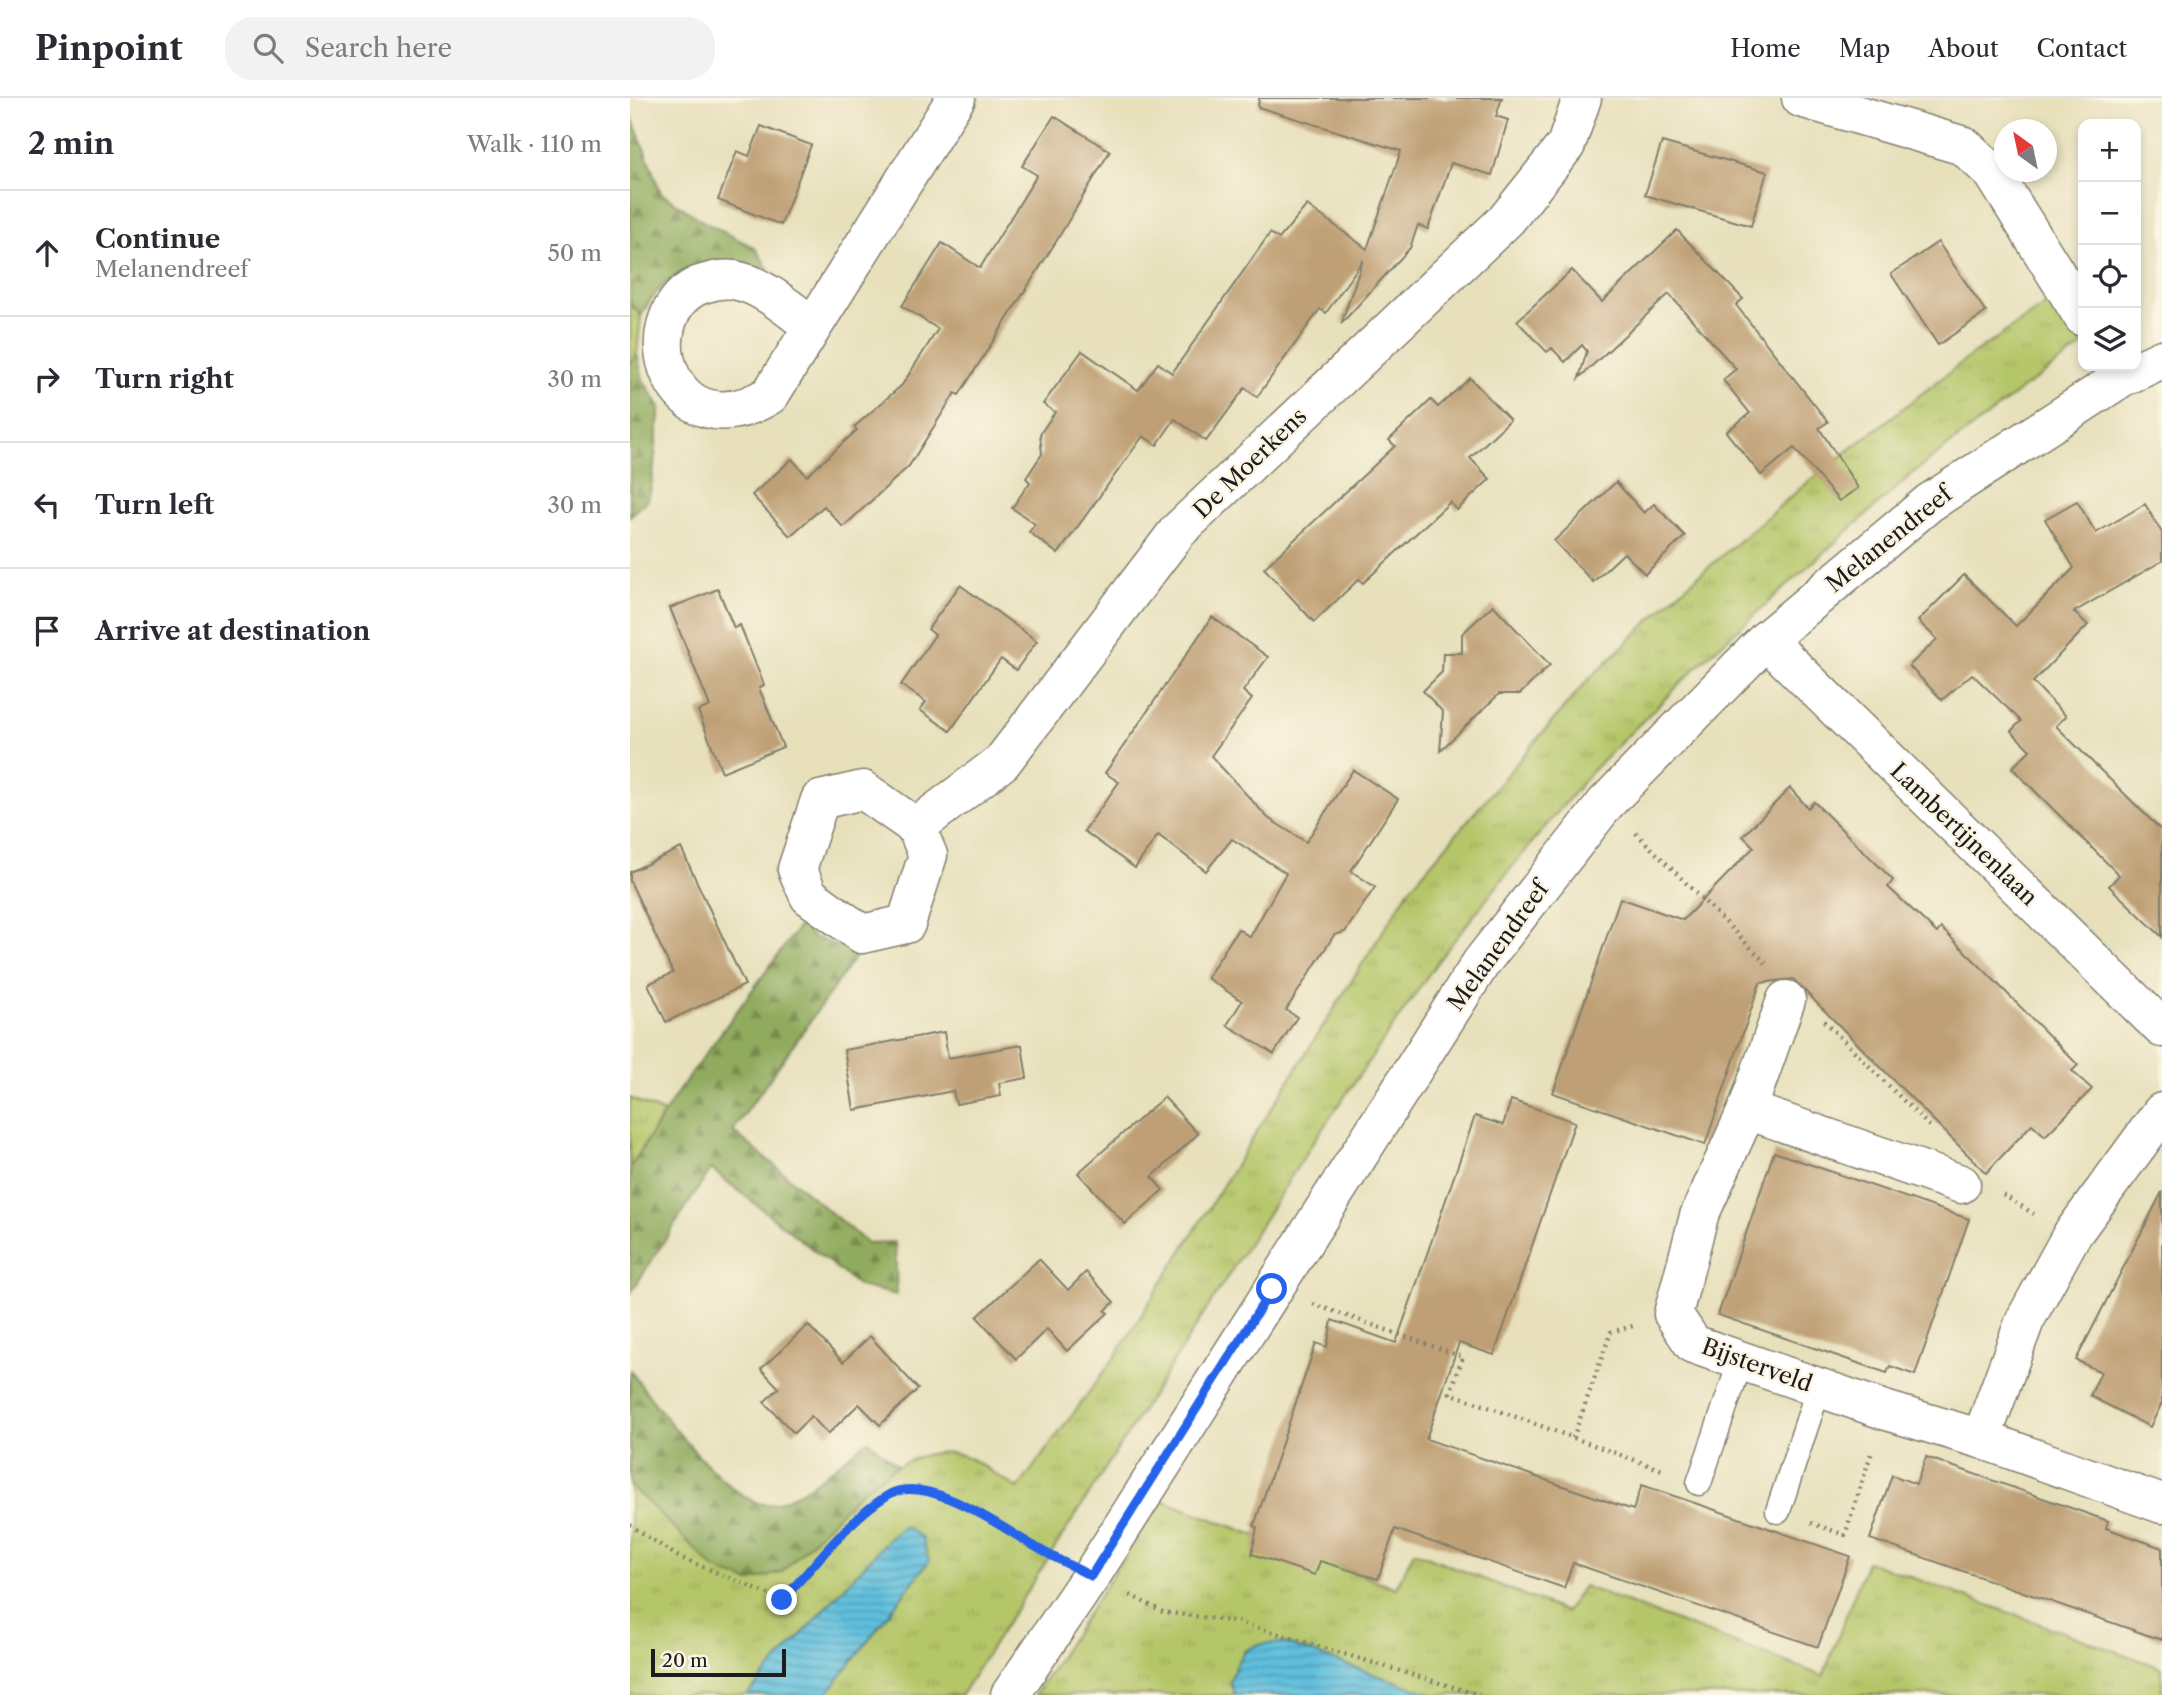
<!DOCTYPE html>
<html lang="en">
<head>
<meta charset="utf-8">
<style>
  :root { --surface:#fff; --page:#f2f2f3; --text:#2b2b33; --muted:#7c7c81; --line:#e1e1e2 }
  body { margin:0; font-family:"Libre Caslon Text",serif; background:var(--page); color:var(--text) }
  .controls { position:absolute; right:21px; top:21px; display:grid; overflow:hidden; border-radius:14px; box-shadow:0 4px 10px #0003 }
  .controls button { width:63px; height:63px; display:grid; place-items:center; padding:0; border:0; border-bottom:2px solid var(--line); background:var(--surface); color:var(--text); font:35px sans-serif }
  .compass { position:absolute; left:1364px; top:21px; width:63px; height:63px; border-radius:50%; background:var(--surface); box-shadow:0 4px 10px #0003; rotate:327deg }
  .scale { position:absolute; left:21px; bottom:18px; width:135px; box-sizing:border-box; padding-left:7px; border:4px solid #1c1c1c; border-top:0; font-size:19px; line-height:24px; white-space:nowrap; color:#1c1c1c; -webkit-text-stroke:5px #fcf5e5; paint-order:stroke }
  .stop { position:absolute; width:21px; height:21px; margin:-16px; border:5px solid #2563eb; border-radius:50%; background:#fff }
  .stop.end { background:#2563eb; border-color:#fff; box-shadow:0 2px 7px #0008 }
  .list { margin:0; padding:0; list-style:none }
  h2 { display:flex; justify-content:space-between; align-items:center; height:91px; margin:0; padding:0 28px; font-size:30px }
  h2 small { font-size:23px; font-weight:400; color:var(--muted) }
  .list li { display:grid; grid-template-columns:46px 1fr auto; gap:21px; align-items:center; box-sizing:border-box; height:126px; padding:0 28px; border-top:2px solid var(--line) }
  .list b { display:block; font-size:26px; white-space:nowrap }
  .list p { margin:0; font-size:23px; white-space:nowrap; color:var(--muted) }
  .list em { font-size:23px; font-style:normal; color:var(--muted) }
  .icon { flex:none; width:38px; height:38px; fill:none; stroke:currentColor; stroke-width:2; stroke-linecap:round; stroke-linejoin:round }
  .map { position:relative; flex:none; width:1532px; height:1597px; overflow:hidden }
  header { display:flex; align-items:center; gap:42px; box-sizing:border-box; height:98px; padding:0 35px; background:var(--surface); border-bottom:2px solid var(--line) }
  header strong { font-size:33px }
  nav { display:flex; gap:38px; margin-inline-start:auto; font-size:24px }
  .search { width:490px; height:63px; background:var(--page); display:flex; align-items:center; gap:18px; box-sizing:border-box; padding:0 24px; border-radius:28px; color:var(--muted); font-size:26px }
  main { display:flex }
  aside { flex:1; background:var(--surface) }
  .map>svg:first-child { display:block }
  .grass { fill:url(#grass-tufts); stroke:#687142; stroke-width:2 }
  .forest { fill:url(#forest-firs); stroke:#56643c; stroke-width:2 }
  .water { fill:url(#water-rules); stroke:#3e6e7c; stroke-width:2 }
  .building { fill:#bfa076 }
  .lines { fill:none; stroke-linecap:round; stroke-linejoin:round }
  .service-casing { stroke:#827e6c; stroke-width:27 }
  .minor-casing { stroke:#827e6c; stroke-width:41 }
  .tertiary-casing { stroke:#827e6c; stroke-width:41 }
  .path { stroke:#827e6c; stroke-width:4.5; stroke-dasharray:2 5; stroke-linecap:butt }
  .service { stroke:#fff; stroke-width:24 }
  .minor { stroke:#fff; stroke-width:38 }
  .tertiary { stroke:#fff; stroke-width:38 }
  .route { stroke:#2563eb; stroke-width:9 }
  .labels { text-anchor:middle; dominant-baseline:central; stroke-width:5; stroke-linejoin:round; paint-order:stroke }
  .street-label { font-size:23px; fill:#1c1c1c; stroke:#fcf5e5 }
</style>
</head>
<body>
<header>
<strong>Pinpoint</strong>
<div class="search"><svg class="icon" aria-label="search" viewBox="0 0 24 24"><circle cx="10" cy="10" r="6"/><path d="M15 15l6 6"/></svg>Search here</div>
<nav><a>Home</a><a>Map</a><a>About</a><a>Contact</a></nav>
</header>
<main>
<aside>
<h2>2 min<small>Walk · 110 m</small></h2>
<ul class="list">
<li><svg class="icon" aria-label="ahead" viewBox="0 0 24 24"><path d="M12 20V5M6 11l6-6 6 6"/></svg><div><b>Continue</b><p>Melanendreef</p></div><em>50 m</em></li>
<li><svg class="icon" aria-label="right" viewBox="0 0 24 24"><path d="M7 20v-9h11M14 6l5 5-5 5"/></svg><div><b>Turn right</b></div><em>30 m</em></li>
<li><svg class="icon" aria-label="left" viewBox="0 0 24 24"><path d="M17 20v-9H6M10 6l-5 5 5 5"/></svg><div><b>Turn left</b></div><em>30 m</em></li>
<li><svg class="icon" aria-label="arrive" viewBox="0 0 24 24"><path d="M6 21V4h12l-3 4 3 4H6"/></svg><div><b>Arrive at destination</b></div></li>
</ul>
</aside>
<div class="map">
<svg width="1532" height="1597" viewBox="0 0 1532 1597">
  <defs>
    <pattern id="grass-tufts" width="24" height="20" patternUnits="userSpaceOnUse" patternTransform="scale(1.75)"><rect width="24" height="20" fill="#b5c669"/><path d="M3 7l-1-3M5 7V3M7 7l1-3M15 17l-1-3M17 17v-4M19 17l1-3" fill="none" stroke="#9baa5a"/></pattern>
    <pattern id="forest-firs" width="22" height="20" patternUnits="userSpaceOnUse" patternTransform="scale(1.75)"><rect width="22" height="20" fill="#90ab5d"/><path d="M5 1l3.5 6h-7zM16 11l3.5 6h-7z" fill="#758a4c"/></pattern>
    <pattern id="water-rules" width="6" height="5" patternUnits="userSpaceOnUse" patternTransform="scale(1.75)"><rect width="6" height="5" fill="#5fbfdd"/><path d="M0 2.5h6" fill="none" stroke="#4e9ab2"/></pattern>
  </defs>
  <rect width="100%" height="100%" fill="#fcf5e5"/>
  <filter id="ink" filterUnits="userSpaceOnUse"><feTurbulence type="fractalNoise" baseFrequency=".0143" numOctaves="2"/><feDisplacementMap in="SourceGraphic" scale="14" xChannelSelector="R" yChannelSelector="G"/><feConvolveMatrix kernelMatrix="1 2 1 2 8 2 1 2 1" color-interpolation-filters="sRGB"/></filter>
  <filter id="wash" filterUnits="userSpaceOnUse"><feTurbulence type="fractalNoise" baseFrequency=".00686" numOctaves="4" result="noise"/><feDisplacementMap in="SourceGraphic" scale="28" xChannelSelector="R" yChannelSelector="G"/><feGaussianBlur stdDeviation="1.57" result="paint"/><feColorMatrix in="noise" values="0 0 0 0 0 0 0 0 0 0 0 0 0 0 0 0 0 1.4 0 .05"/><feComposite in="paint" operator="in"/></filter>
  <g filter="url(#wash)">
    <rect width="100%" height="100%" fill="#e7e0bb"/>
    <g class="grass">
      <path d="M 1430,197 L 1453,234 L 1453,248 L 1395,289 L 1283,375 L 1076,560 L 961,674 L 890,759 L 808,863 L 684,1043 L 331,1597 L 196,1597 L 299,1463 L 274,1429 L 260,1439 L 117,1597 L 0,1597 L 0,1387 L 10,1398 L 152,1473 C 190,1433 265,1341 328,1356 C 346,1360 371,1382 388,1390 L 485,1259 L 780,790 L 957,583 L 1046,497 L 1172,389 L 1340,258 Z"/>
      <polygon points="0,205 11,218 7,256 0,268"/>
      <polygon points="0,1000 34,1015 0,1070"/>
      <polygon points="531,1402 766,1490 784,1453 936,1514 953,1488 1193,1578 1237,1463 1532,1570 1532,1597 804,1597 654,1545 629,1546 614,1553 600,1584 605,1597 405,1597"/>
    </g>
    <g class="forest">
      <path d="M 0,14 L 31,95 L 74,124 L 125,150 L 139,172 C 85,159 39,163 11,218 L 0,205 Z"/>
      <path d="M 7,256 L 13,282 L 30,309 C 27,327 24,392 17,403 C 13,408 5,413 0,418 L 0,268 Z"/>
      <polygon points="173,823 180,838 228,855 103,1033 237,1145 265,1144 267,1197 229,1188 81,1071 0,1196 0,1070 49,992"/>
      <path d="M 0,1272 C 21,1301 103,1413 140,1406 C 172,1401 212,1362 238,1342 L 267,1367 L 230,1394 L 152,1474 L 119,1484 L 85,1471 L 0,1387 Z"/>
    </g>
    <g class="water">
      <polygon points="274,1428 292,1440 299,1463 196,1597 117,1597 260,1439"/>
      <path d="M 654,1545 L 804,1597 L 605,1597 L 600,1584 C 611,1549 618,1546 654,1545 Z"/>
    </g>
    <g id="blocks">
      <g class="building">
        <polygon points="629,0 872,0 866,18 878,22 862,77 821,65 798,131 788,127 780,150 711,226 733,162 696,215 690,211 627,299 615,290 576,343 545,321 527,347 513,338 428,456 399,434 405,426 382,410 400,384 396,380 412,356 410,336 425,314 413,306 452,253 508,292 528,265 542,275 640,135 649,141 677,107 737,151 771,53 628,9"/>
        <polygon points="424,18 480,53 427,142 329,297 325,295 279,368 213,429 194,408 160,438 122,397 162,361 177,378 227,332 224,329 272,287 308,231 272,208 312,145 350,170 407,77 392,68"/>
        <polygon points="131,28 181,47 151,127 88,102 107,53 119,58"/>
        <polygon points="1032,44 1137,74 1121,128 1015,97"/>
        <polygon points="1047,132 1113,201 1106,207 1198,324 1189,330 1228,390 1209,403 1164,350 1131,377 1096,334 1120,315 1093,282 1106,271 1039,196 949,280 957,253 952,247 935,264 922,250 917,254 887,223 942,172 972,204"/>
        <polygon points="1308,144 1356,214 1308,247 1261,176"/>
        <polygon points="840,280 880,322 840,360 860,381 827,412 820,404 733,485 729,481 684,524 634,470 765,348 759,342 801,302 808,309"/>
        <polygon points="986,384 1014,415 1024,406 1055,438 1015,476 994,455 963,484 924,443"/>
        <polygon points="1447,403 1466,435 1515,406 1532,435 1532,463 1444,514 1458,527 1403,584 1436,618 1426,628 1532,733 1532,839 1479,788 1489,777 1382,670 1400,652 1381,633 1391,623 1342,576 1312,602 1279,568 1307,541 1288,523 1334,477 1386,528 1444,470 1415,421"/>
        <polygon points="330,487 407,543 386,572 371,561 320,633 290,612 296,604 271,587 305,537 298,531"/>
        <polygon points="88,491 104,530 110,527 134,587 129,590 153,649 92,674 68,613 80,608 40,510"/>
        <polygon points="863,507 920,567 890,596 869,596 810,653 813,614 793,593 812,574 813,555 832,555 832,536"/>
        <polygon points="582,519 638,559 613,593 622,601 581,658 638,720 676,744 723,672 768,701 721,773 745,789 715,834 704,837 656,912 667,919 644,956 597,927 612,903 577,880 608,831 620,839 656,775 602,741 576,773 528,737 505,770 454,733 489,684 475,675"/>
        <polygon points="1160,690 1178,710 1184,704 1263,782 1258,789 1307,835 1311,830 1356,874 1448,967 1442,973 1462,991 1415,1038 1402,1026 1356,1075 1163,881 1130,885 1075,1047 923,995 990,800 1053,822 1124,749 1113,738"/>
        <polygon points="51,750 115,887 36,924 18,886 43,875 0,783 0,774"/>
        <polygon points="314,934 318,960 392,947 397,980 369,985 371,998 326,1006 323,993 224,1012 214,952"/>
        <polygon points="534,999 568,1036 522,1079 533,1092 495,1126 448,1075"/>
        <polygon points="881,1002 945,1024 864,1257 829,1245 796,1341 1003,1412 1012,1387 1220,1458 1188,1549 943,1465 934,1490 765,1431 748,1481 690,1463 685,1477 622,1456 627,1429 624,1428 686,1245 697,1249 702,1222 766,1245 845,1018 873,1027"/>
        <polygon points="1144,1054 1339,1121 1285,1277 1260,1268 1257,1275 1088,1217"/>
        <polygon points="1532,1094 1532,1305 1520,1329 1460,1298 1471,1274 1446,1262"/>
        <polygon points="409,1161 438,1192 456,1174 484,1204 475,1213 478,1215 437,1253 417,1231 386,1261 347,1219"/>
        <polygon points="178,1227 213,1264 240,1238 288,1291 250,1327 229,1306 198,1336 181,1318 164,1335 134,1304 149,1290 131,1271"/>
        <polygon points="1296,1359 1478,1423 1476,1430 1532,1450 1532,1542 1240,1441 1262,1377 1286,1386"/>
      </g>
    </g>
  </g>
  <g filter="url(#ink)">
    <use href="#blocks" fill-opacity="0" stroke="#827e6c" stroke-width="2"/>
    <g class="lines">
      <g class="service-casing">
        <g id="service">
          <polyline points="1069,1385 1111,1262"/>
          <polyline points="1148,1413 1189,1289"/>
        </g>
      </g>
      <g class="minor-casing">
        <g id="minor">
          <polyline points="1171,0 1334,48 1363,75 1453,219"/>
          <path d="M 182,228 C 159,211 133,187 104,182 C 91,180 79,184 67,188 C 0,221 40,358 140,297 L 326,0"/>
          <polyline points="1136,542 1532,930"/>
          <polygon points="233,692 286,729 298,757 276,826 232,836 179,798 167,771 190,702"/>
          <polyline points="286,729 372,664 548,433 877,121 936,47 952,0"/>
          <polyline points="1156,902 1117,1012 1069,1118 1043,1216 1063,1246 1254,1312 1351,1341 1532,1406"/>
          <polyline points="1117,1012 1331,1086"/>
          <polyline points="1351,1341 1395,1222 1441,1138 1532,1014"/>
        </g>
      </g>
      <g class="tertiary-casing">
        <polyline id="tertiary" points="380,1597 461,1478 851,865 976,705 1136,542 1299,405 1491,280 1532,261"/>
      </g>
      <g class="path">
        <polyline points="1006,735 1136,865"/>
        <polyline points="1194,923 1300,1029"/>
        <polyline points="1373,1097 1404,1116"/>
        <polyline points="683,1206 833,1259 820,1295 1035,1373"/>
        <polyline points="943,1340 981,1234 1003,1228"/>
        <polyline points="1181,1425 1215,1437 1242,1353"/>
        <polyline points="0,1427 47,1458 152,1502 229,1421 260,1395 286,1390 351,1415 423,1459"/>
        <polyline points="500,1497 533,1514 609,1524 849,1597"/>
      </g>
      <use href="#service" class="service"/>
      <use href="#minor" class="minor"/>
      <use href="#tertiary" class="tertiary"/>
    </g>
  </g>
  <g class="lines" filter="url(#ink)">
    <path class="route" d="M 152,1502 C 185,1468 217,1422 258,1397 C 296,1374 371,1429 404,1448 C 422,1459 442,1468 461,1478 L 642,1191"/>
  </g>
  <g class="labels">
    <g class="street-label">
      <text transform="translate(620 365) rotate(-44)">De Moerkens</text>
      <text transform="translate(1259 441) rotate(-39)">Melanendreef</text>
      <text transform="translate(1334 736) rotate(44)">Lambertijnenlaan</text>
      <text transform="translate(868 848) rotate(-54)">Melanendreef</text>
      <text transform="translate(1127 1267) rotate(20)">Bijsterveld</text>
    </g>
  </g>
</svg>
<div class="controls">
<button>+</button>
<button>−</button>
<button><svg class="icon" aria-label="locate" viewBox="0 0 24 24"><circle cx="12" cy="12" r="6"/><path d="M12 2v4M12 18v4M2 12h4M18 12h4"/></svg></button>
<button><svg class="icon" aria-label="layers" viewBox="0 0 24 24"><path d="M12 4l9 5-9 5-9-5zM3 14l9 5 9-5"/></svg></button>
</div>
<svg class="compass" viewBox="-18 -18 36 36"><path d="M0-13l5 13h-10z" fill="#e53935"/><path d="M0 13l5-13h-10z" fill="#7c7c81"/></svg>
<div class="scale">20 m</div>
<div class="stop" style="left:642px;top:1191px"></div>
<div class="stop end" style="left:152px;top:1502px"></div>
</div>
</main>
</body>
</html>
